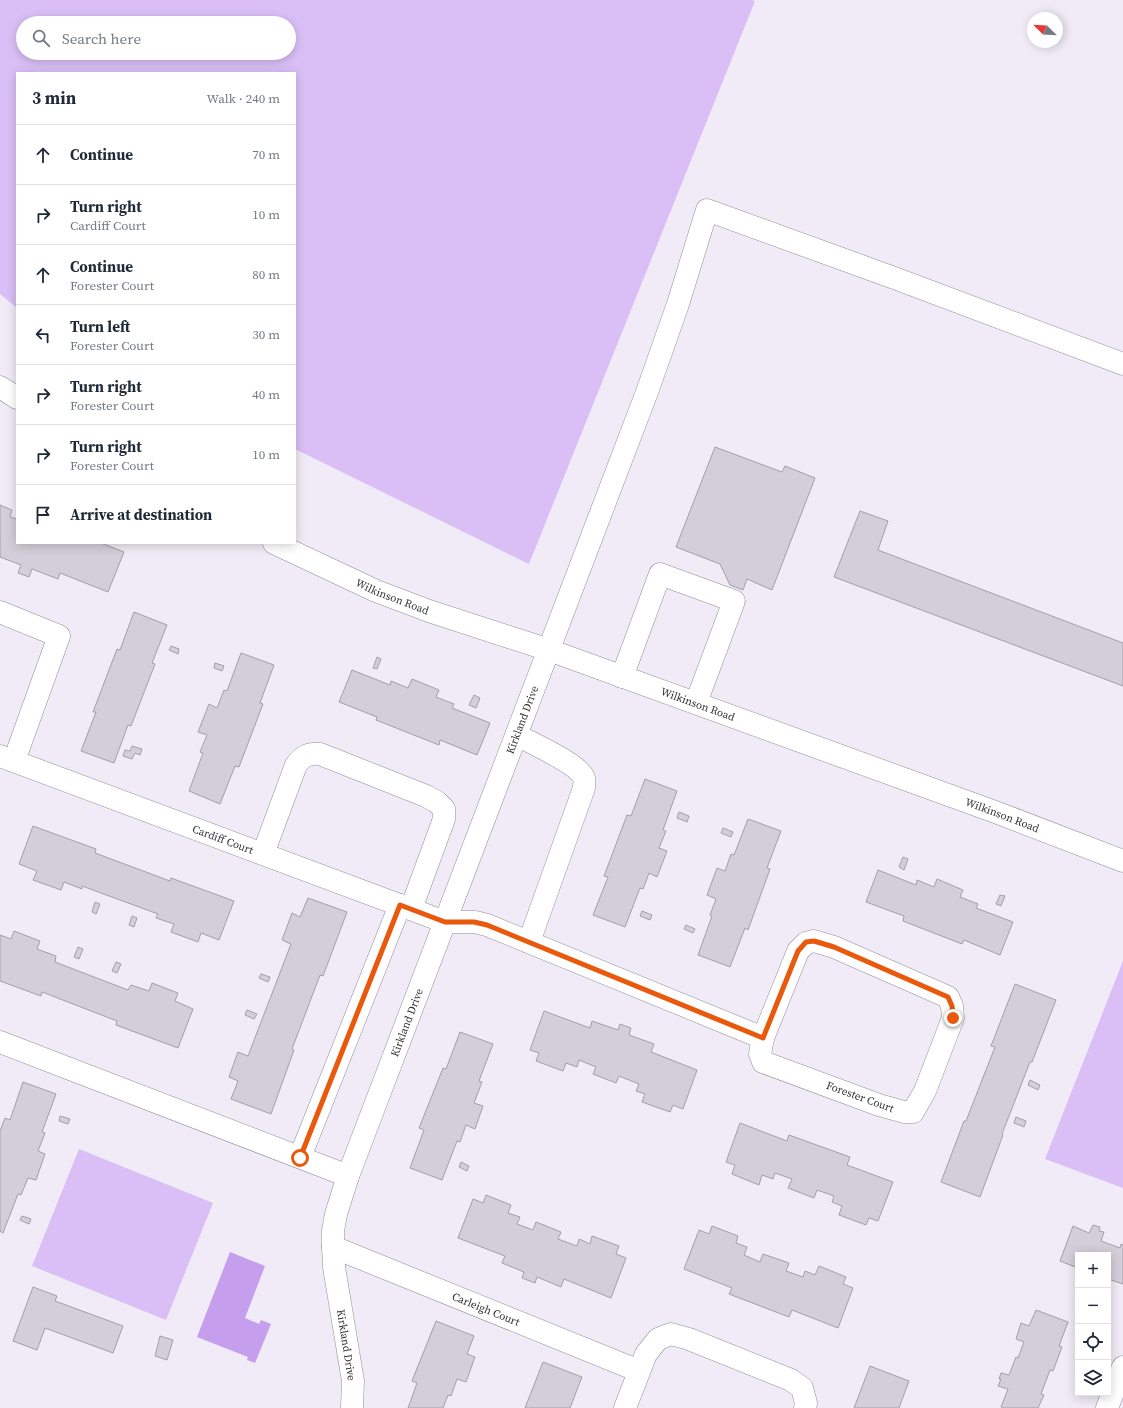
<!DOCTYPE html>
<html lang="en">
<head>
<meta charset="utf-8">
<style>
  :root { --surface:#fff; --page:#f6f6f7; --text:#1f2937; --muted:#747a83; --line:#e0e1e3 }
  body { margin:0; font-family:"Source Serif 4",serif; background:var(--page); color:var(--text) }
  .controls { position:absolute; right:12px; bottom:12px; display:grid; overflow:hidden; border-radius:0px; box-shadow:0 2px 10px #0003 }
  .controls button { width:36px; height:36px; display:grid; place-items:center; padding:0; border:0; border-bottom:1px solid var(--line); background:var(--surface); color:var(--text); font:20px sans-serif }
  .compass { position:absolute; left:1027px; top:12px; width:36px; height:36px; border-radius:50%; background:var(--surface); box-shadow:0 2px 10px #0003; rotate:294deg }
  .stop { position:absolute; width:12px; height:12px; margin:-9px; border:3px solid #ea580c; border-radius:50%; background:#fff }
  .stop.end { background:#ea580c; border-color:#fff; box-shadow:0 1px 4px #0008 }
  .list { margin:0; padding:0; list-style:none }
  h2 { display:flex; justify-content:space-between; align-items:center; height:52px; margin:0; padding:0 16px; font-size:17px }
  h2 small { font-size:13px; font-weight:400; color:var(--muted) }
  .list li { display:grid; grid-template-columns:26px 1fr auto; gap:12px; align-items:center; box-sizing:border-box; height:60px; padding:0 16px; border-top:1px solid var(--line) }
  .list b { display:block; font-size:15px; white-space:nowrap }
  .list p { margin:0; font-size:13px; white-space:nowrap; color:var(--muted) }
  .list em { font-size:13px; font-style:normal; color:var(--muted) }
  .icon { flex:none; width:22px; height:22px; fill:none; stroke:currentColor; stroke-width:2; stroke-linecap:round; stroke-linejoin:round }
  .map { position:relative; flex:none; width:1123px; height:1408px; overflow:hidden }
  .search { position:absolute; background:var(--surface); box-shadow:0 2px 10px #0003; left:16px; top:16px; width:280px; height:44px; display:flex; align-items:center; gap:10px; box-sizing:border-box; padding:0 14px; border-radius:22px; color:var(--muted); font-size:15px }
  .panel { position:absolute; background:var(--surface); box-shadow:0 2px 10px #0003; left:16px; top:72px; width:280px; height:472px; border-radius:0px }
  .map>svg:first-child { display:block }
  .green { fill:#d9bff6; fill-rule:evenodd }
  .water { fill:#c59fed }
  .building { fill:#d3ced9; stroke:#a39fa9 }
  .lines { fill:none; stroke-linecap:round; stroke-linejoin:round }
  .minor-casing { stroke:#928e98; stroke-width:23 }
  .major-casing { stroke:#928e98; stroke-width:23 }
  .minor { stroke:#fff; stroke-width:22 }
  .major { stroke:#fff; stroke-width:22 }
  .route { stroke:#ea580c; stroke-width:5 }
  .labels { text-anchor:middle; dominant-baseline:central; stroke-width:3; stroke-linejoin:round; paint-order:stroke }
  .street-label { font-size:11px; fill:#323135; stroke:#fff }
</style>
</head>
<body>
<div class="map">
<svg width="1123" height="1408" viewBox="0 0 1123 1408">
  <rect width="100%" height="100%" fill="#f0ebf6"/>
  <g class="green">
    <path d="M 0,0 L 751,0 L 755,1 L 529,564 L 295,449 L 295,73 L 17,73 L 17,308 L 0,294 ZM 23,23 L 289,23 L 289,53 L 23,53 Z"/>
    <polygon points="1123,961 1123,1188 1045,1159"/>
    <polygon points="79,1149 213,1203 166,1320 32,1266"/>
  </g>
  <polygon class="water" points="230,1252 265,1266 245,1318 259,1324 261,1320 271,1324 255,1363 247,1360 248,1357 197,1337"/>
  <g class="building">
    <polygon points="715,447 782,472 785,466 815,478 772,590 747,579 743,590 730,585 720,564 676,547"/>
    <polygon points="0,505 12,510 10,517 17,519 17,543 101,543 124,552 108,592 60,573 58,579 32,569 29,577 18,573 21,565 0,557"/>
    <polygon points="860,511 888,521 878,550 1123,643 1123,686 834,577"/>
    <polygon points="134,612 167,625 152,663 155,664 131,726 128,725 114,763 81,751 96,712 93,712 117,649 120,650"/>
    <polygon points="171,646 179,649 178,654 169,650"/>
    <polygon points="241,653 274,665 260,703 263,704 239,767 235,766 220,804 189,791 203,753 200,752 207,735 198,732 209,704 217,708 224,690 227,691"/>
    <polygon points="377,657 381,659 377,669 373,668"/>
    <polygon points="215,663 224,666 222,671 214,668"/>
    <polygon points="352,670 390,685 391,681 408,688 412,679 439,690 436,697 454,704 452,708 490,723 477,755 440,740 439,745 376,720 377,717 339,702"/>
    <polygon points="474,695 480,698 476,708 469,705"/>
    <polygon points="132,746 142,749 140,755 135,753 132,759 123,756 125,750 130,751"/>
    <polygon points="645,779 677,791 663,830 666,831 659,848 667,851 657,877 649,873 643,889 640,888 625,927 593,915 608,877 604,876 627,815 631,816"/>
    <polygon points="679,812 689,816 687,822 677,818"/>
    <polygon points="748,819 781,831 767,868 770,869 748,930 745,928 730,967 698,955 712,916 710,915 716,899 707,895 717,868 725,871 731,854 734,855"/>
    <polygon points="33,826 96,849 95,853 170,881 171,878 234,901 219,940 201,933 198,942 171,932 174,924 156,918 158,914 82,886 82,889 64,882 61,890 33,880 37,871 19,864"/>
    <polygon points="723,828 733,832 731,837 721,833"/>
    <polygon points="903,857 908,859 904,870 899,867"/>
    <polygon points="878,870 916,885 917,880 934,887 937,879 963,890 960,897 978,904 976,908 1013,922 1000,955 964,940 962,944 903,921 904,916 866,902"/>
    <polygon points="1000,895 1005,896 1001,906 996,904"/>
    <polygon points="308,898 347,912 323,976 320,975 292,1049 294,1050 271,1114 231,1099 238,1081 229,1077 238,1052 248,1056 291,944 282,940 292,913 300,917"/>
    <polygon points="95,902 100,904 96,914 92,912"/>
    <polygon points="642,911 652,915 650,920 640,916"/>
    <polygon points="132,916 137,918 134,927 129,925"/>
    <polygon points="686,925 695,929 693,933 684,929"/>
    <polygon points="14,931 40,941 37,949 56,956 55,962 128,990 131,985 149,991 152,983 178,993 175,1001 193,1009 178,1048 116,1025 117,1021 42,992 41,996 0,981 0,935 11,939"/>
    <polygon points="78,947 83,949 79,959 74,957"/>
    <polygon points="116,962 121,964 117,973 112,971"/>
    <polygon points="261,974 270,977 268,982 259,978"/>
    <polygon points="1015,984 1056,1000 1032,1062 1030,1062 1002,1134 1003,1135 980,1197 941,1182 964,1121 966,1121 995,1047 991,1046"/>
    <polygon points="247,1010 257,1014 254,1019 245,1015"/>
    <polygon points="544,1011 590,1028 592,1021 618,1030 620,1024 631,1028 629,1035 654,1044 651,1052 697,1070 683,1109 673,1105 670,1112 642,1102 645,1094 636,1091 639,1084 619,1076 616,1083 593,1074 596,1067 579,1060 577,1067 566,1063 563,1071 536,1061 539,1053 530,1050"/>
    <polygon points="460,1032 493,1044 479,1081 482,1082 474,1103 483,1106 475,1129 466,1125 460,1142 457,1141 442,1180 410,1168 424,1130 419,1128 443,1068 446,1069"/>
    <polygon points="1030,1080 1040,1085 1038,1090 1028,1085"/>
    <polygon points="23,1082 56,1094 42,1132 45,1133 38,1151 45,1154 36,1180 28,1178 21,1195 18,1194 3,1233 0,1231 0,1131 5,1118 10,1120"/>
    <polygon points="60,1116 70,1119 68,1124 59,1121"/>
    <polygon points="1016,1117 1026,1121 1024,1127 1014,1123"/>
    <polygon points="740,1123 787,1141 789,1135 850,1157 847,1165 893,1182 878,1221 869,1218 866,1225 839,1215 842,1206 832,1202 834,1196 817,1190 814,1198 788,1188 792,1179 775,1173 773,1179 762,1175 759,1185 732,1174 735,1165 726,1162"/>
    <polygon points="461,1162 469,1166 467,1171 459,1167"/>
    <polygon points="486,1195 511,1205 508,1213 520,1217 517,1224 533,1230 536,1222 561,1232 558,1239 577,1246 579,1239 590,1244 592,1236 619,1246 616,1254 626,1258 611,1298 564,1279 561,1287 537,1277 535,1283 522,1278 524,1272 502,1263 505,1256 458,1238 473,1199 483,1203"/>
    <polygon points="22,1216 31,1219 29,1224 20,1220"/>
    <polygon points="1093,1225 1100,1227 1099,1231 1104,1232 1101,1241 1120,1248 1121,1244 1123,1245 1123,1284 1108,1279 1108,1255 1078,1255 1078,1268 1060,1261 1073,1226 1089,1233"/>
    <polygon points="712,1226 738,1236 736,1243 747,1247 744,1255 760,1262 763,1254 789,1263 786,1271 803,1277 805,1271 815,1275 819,1266 846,1277 843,1284 853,1288 838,1328 792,1310 789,1317 729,1294 732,1288 684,1269 699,1230 709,1234"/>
    <polygon points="33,1287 57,1296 55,1301 123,1326 113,1353 45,1328 37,1350 13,1341"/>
    <polygon points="1036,1310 1068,1322 1059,1346 1062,1347 1053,1371 1050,1370 1041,1394 1044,1395 1038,1408 1003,1408 1001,1407 1008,1389 998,1386 1001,1379 999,1379 1001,1373 1009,1375 1016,1357 1018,1358 1024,1342 1016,1339 1021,1323 1029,1326"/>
    <polygon points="436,1321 474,1336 467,1354 475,1357 466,1382 457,1379 451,1396 448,1395 443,1408 408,1408 417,1383 412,1381"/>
    <polygon points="160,1336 173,1340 167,1360 155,1356"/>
    <polygon points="543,1362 582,1377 570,1408 525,1408"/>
    <polygon points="870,1366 909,1381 899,1408 854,1408"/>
  </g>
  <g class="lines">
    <g class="minor-casing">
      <g id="minor">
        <polyline points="0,612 59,636 14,761"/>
        <polyline points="622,677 660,574 734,601 696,703"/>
        <path d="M 517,735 C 531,743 579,764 584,778 C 585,781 584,785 584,788 L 529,942"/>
        <path id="s1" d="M 0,756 L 445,922 L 475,922 L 487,925 L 763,1038"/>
        <path d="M 263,854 L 296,765 C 303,756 308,753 320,754 L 426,796 L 437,802 L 444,809 L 444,819 L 411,909"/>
        <polygon points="814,941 834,947 948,997 952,1006 953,1018 925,1091 913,1112 904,1112 879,1105 763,1062 760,1054 763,1038 798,951 806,943"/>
        <polyline points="0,1042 348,1176"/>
        <polyline points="300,1157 400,905"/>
        <path id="s2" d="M 333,1247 L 639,1371"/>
        <path id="s3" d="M 352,1408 L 353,1381 L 334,1267 L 333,1247 L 333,1231 L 336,1214 L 348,1176 L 647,392 L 678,304 L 707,210 L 897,279 L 1123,364"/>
        <polyline points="625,1408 646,1354 658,1339 671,1334 689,1339 791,1380 802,1388 806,1403 805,1408"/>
        <polyline points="1107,1408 1123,1367"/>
      </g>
    </g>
    <g class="major-casing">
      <g id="major">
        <polyline points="0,387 17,398"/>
        <path id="s4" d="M 274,543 L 376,591 L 429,611 L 549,650 L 998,813 L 1123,861"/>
      </g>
    </g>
    <use href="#minor" class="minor"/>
    <use href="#major" class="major"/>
  </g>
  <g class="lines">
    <polyline class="route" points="300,1158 400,905 445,922 474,922 487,925 763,1038 798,951 806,942 814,941 834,947 948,997 952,1006 953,1018"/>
  </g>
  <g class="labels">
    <g class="street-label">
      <text stroke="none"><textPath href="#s4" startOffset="130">Wilkinson Road</textPath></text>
      <text stroke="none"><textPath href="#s4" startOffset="454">Wilkinson Road</textPath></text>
      <text stroke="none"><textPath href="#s3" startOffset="724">Kirkland Drive</textPath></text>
      <text stroke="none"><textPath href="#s4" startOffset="778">Wilkinson Road</textPath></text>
      <text stroke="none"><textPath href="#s1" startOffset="238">Cardiff Court</textPath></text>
      <text stroke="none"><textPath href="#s3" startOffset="400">Kirkland Drive</textPath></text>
      <text transform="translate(860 1097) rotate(20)">Forester Court</text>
      <text stroke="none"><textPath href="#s2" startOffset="165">Carleigh Court</textPath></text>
      <text transform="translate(346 1345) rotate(81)">Kirkland Drive</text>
    </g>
  </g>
</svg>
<div class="controls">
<button>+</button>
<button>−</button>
<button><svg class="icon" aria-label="locate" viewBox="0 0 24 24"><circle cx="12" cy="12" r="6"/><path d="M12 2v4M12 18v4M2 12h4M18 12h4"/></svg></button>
<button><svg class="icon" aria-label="layers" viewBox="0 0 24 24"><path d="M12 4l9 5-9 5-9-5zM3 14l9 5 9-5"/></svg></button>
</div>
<svg class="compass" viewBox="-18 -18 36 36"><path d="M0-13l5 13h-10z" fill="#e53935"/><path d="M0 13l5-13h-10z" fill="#747a83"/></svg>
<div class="stop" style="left:300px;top:1158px"></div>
<div class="stop end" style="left:953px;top:1018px"></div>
<div class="search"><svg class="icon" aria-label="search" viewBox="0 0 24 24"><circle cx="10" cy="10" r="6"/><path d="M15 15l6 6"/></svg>Search here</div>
<section class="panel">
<h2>3 min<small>Walk · 240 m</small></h2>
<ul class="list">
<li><svg class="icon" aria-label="ahead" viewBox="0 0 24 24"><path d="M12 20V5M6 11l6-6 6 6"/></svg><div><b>Continue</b></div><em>70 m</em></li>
<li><svg class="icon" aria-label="right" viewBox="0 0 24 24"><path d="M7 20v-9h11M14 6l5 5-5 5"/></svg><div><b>Turn right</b><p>Cardiff Court</p></div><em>10 m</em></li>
<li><svg class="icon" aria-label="ahead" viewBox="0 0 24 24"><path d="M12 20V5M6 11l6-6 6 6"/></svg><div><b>Continue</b><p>Forester Court</p></div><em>80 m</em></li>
<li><svg class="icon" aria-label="left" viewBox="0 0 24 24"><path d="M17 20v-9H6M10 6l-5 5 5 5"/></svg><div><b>Turn left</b><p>Forester Court</p></div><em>30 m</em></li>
<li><svg class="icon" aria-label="right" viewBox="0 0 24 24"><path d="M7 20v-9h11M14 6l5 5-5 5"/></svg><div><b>Turn right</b><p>Forester Court</p></div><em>40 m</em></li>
<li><svg class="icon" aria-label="right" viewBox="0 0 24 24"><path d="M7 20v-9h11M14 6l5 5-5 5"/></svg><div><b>Turn right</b><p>Forester Court</p></div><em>10 m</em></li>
<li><svg class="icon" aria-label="arrive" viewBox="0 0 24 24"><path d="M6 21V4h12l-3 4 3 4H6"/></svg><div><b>Arrive at destination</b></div></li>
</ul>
</section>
</div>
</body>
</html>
